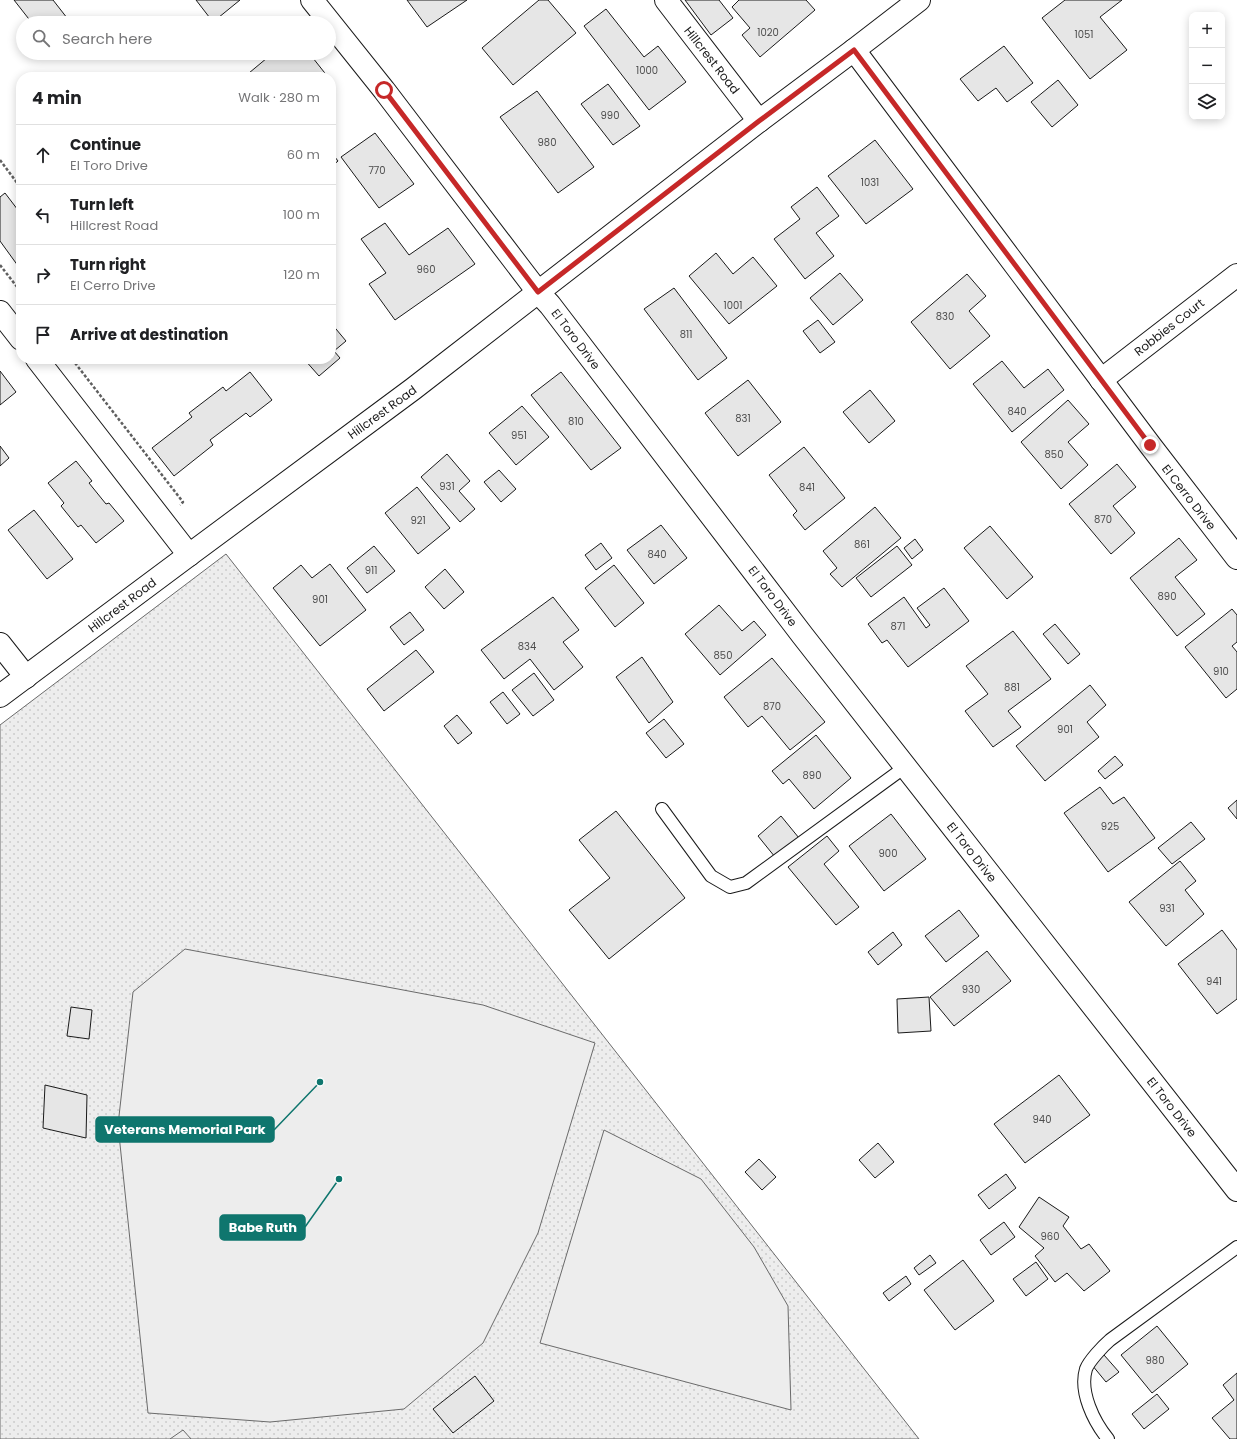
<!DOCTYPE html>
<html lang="en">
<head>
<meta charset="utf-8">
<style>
  :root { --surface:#fff; --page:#f2f2f2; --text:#202124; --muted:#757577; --line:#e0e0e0 }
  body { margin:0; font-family:Poppins,sans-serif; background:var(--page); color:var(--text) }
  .controls { position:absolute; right:12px; top:12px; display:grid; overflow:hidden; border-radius:8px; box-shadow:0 2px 10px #0003 }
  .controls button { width:36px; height:36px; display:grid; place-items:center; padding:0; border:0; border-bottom:1px solid var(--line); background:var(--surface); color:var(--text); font:20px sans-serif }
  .stop { position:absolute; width:12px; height:12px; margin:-9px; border:3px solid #c62828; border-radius:50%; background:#fff }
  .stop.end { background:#c62828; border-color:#fff; box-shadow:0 1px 4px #0008 }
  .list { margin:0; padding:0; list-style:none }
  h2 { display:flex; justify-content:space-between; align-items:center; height:52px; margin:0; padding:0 16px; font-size:17px }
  h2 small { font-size:13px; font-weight:400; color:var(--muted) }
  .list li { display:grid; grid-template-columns:26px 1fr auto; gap:12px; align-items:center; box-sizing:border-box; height:60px; padding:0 16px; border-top:1px solid var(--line) }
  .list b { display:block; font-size:15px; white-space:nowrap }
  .list p { margin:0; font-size:13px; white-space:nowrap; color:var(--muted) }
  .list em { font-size:13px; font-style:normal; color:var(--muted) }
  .icon { flex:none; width:22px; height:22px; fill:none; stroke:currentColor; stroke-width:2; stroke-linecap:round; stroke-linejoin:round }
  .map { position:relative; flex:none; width:1237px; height:1439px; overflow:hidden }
  .search { position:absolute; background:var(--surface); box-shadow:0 2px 10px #0003; left:16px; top:16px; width:320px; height:44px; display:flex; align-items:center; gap:10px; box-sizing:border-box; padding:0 14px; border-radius:22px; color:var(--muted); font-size:15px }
  .panel { position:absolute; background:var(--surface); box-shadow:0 2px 10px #0003; left:16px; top:72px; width:320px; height:292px; border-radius:16px }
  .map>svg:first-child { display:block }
  .park { fill:url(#park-dots); stroke:#6a6a6a }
  .built { fill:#ededed; stroke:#6a6a6a }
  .building { fill:#e6e6e6; stroke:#1a1a1a }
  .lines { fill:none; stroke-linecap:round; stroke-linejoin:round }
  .lane-casing { stroke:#1a1a1a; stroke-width:14 }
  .street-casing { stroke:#1a1a1a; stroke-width:24 }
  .secondary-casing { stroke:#1a1a1a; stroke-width:24 }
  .path { stroke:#5f5f5f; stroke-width:2.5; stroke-dasharray:3 2; stroke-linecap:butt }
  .lane { stroke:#fff; stroke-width:12 }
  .street { stroke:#fff; stroke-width:22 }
  .secondary { stroke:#fff; stroke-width:22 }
  .route { stroke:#c62828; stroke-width:5 }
  .labels { text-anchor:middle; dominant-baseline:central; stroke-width:3; stroke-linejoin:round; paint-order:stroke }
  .number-label { font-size:10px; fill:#4d4d4d }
  .street-label { font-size:12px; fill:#1a1a1a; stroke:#fff }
  .leader { fill:none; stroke:#0f766e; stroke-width:1.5 }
  .callout-dot { fill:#0f766e; stroke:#fff; stroke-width:1.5 }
  .callout { fill:#0f766e; stroke:#0f766e; stroke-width:1.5 }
  .callout-label { font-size:13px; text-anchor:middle; font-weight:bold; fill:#fff }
</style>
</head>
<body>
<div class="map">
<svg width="1237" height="1439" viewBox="0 0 1237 1439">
  <defs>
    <pattern id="park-dots" width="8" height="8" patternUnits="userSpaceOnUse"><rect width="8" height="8" fill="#ededed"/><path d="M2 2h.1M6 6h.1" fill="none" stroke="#cbcbcb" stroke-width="1.8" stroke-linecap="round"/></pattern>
  </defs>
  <rect width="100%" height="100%" fill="#fff"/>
  <polygon class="park" points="226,554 919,1439 0,1439 0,725"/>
  <g class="built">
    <polygon points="185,949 483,1005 595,1043 538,1233 483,1343 404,1409 270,1422 148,1413 118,1125 133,992"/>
    <polygon points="604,1130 701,1179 754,1247 788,1306 791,1410 540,1343"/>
    <polygon points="183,1430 191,1439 170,1439"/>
  </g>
  <g class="building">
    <polygon points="14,0 53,0 71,23 32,23"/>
    <polygon points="196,0 240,0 213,22"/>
    <polygon points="407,0 467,0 427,27"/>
    <polygon points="539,0 548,0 576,33 513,85 482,48"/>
    <polygon points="685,0 719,0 733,18 711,35"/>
    <polygon points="739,0 806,0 815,10 760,57 742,35 750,28 732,7"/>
    <polygon points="1065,0 1122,0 1100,17 1127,50 1090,79 1042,18"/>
    <polygon points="606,9 644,57 658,46 686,82 649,110 584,26"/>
    <polygon points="1004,46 1033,83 1007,102 996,88 978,101 960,79"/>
    <polygon points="273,53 309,53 328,77 252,77 249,73"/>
    <polygon points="1058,80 1078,105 1052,127 1031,102"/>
    <polygon points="608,84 640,126 613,145 581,104"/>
    <polygon points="537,91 594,167 558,193 500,117"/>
    <polygon points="375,133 414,184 379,208 341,157"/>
    <polygon points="875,140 913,189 866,224 828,176"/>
    <polygon points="331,152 338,161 331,167"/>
    <polygon points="817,187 839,216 816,233 834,256 805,279 774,239 800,219 791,207"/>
    <polygon points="5,193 21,214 21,270 0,241 0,197"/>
    <polygon points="385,223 409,255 448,228 475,264 395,320 369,284 386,273 361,239"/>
    <polygon points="716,253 733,274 753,257 777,286 729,324 689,276"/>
    <polygon points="840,273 863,300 833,325 810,298"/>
    <polygon points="967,274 986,296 969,311 990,336 950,369 911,322"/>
    <polygon points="674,288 727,358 698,380 644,309"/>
    <polygon points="818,320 835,342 820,353 803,331"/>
    <polygon points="331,323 346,341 334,351 340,358 319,376 304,359 331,359"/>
    <polygon points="1002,361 1024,388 1048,369 1064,390 1012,432 973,384"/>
    <polygon points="0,371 16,392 0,405"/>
    <polygon points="250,372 272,400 250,417 246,413 210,440 213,445 174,476 152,448 192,417 189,413 223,387 226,391"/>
    <polygon points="561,372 621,448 591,470 531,395"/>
    <polygon points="748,380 781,422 738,456 705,413"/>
    <polygon points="870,390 895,421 869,443 843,412"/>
    <polygon points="1068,400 1089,424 1068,442 1088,465 1061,489 1021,442"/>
    <polygon points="522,406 549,437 516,465 489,433"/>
    <polygon points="0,446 9,458 0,466"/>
    <polygon points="804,447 845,498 805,530 793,515 797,511 769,475"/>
    <polygon points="447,454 470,481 459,491 475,509 460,522 421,477"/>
    <polygon points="76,461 92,481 89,483 106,504 109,503 124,521 96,543 81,525 78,527 61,506 64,503 48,483"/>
    <polygon points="1117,464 1136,487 1113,506 1135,533 1111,554 1069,504"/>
    <polygon points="499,470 516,489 501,502 484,482"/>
    <polygon points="417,487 450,528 418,554 385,513"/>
    <polygon points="875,507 901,538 842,587 830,574 837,568 823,551"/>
    <polygon points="34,510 73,559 47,579 8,530"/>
    <polygon points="661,525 687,558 654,584 627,550"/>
    <polygon points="990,526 1033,577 1007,599 964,548"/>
    <polygon points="1179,538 1197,560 1175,577 1205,614 1177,636 1130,578"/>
    <polygon points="915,539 923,550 912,559 904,548"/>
    <polygon points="601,543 612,558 596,570 585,555"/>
    <polygon points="374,546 395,571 367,593 347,568"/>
    <polygon points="897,546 912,565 871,597 856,578"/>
    <polygon points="330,564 366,610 320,646 273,588 301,565 312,578"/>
    <polygon points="614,565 644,603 615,627 585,588"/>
    <polygon points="445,569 464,592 444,609 425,587"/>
    <polygon points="944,588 969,621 908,667 887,640 882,643 868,624 904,597 926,628 930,625 917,608"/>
    <polygon points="553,597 579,630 563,642 583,667 554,690 530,659 504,679 481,650"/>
    <polygon points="719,605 742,631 754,621 766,635 720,675 685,634"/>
    <polygon points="1232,609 1237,615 1237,642 1232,646 1237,652 1237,689 1226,698 1185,647"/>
    <polygon points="410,612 424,630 404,645 390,627"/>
    <polygon points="1055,624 1080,654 1068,664 1043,634"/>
    <polygon points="1013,631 1051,679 1008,711 1021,727 993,747 965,711 988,694 966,666"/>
    <polygon points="416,650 434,672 384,711 367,689"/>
    <polygon points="642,657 673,702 649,723 616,677"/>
    <polygon points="772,658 825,722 790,750 762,716 748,727 724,697"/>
    <polygon points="534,673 554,700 533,716 512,690"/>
    <polygon points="1090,685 1106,705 1087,722 1099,737 1045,781 1016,746"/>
    <polygon points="503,692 520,714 507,724 490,702"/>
    <polygon points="457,715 472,733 458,744 444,726"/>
    <polygon points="664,719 684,744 666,758 646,733"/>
    <polygon points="816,735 851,778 814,809 789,779 783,784 772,771"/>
    <polygon points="1115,756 1123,765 1105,779 1098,771"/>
    <polygon points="1100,787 1113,804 1124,797 1155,838 1108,872 1064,813"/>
    <polygon points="1237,800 1237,819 1228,808"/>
    <polygon points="616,811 685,898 609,959 569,910 610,878 579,840"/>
    <polygon points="891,814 926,859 884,891 849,846"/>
    <polygon points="781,816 799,838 775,857 758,836"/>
    <polygon points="1191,822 1205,839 1172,864 1158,848"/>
    <polygon points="827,836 839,851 824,864 859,907 836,925 788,867"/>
    <polygon points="1180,861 1196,881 1185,890 1204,914 1166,946 1129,902"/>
    <polygon points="959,910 979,936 946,962 925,936"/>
    <polygon points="1222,930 1237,950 1237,999 1217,1014 1178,964"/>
    <polygon points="893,932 902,945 878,965 868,952"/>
    <polygon points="987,951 1011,981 954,1026 930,997"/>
    <polygon points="929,997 931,1031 898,1033 897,999"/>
    <polygon points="71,1007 92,1010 89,1039 67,1036"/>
    <polygon points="1059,1075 1090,1115 1025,1163 994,1124"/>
    <polygon points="45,1085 87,1095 86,1138 43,1128"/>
    <polygon points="878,1143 894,1162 875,1178 859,1160"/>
    <polygon points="759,1159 776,1177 762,1190 745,1172"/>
    <polygon points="1006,1174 1016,1188 989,1209 978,1195"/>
    <polygon points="1039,1197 1069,1217 1063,1226 1081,1249 1089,1244 1110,1271 1084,1291 1067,1273 1055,1282 1035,1256 1044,1248 1019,1227"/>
    <polygon points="1004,1222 1015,1237 991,1255 980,1240"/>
    <polygon points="930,1255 936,1263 919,1275 914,1268"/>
    <polygon points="963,1260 994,1301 955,1330 924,1290"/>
    <polygon points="1036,1262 1048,1279 1026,1296 1013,1279"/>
    <polygon points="906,1276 911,1284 889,1301 883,1293"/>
    <polygon points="1157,1326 1188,1364 1152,1393 1121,1355"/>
    <polygon points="1104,1355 1119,1372 1106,1382 1092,1365"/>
    <polygon points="1237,1373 1237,1439 1230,1439 1212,1418 1234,1400 1223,1385"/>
    <polygon points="475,1376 494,1401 453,1433 433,1409"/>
    <polygon points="1157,1394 1169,1409 1144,1429 1132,1414"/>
  </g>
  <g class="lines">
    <g class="lane-casing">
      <g id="lane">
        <polyline points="662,809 711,876 730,887 746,883 905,767"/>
        <path d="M 1108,1439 C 1094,1422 1079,1392 1086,1369 C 1089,1361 1103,1346 1110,1340 L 1237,1247"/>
      </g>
    </g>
    <g class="street-casing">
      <g id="street">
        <polyline points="312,0 384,90 538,292 550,305 803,636 1237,1190"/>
        <polyline points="666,0 759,121"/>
        <polyline points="854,50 1150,445 1237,558"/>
        <polyline points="0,312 21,339"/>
        <polyline points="37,359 189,555"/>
        <polyline points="1101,380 1237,275"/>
        <polyline points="0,644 26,677"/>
      </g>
    </g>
    <g class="secondary-casing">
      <polyline id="secondary" points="0,696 189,555 413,389 759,121 854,50 919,0"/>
    </g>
    <g class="path">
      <polyline points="0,160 21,188"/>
      <polyline points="0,265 21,292"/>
      <polyline points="72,359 183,502 180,505"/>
    </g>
    <use href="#lane" class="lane"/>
    <use href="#street" class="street"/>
    <use href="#secondary" class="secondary"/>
  </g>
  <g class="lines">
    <polyline class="route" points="384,90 538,292 759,121 854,50 1150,445"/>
  </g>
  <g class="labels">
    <g class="number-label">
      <text x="768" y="32">1020</text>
      <text x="1084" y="34">1051</text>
      <text x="647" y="70">1000</text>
      <text x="610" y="115">990</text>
      <text x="547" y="142">980</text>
      <text x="377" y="170">770</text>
      <text x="870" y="182">1031</text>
      <text x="426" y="269">960</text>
      <text x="733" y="305">1001</text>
      <text x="945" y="316">830</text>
      <text x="686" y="334">811</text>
      <text x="1017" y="411">840</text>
      <text x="743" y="418">831</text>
      <text x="576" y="421">810</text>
      <text x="519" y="435">951</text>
      <text x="1054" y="454">850</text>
      <text x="447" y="486">931</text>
      <text x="807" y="487">841</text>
      <text x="1103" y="519">870</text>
      <text x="418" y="520">921</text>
      <text x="862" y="544">861</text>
      <text x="657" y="554">840</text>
      <text x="371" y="570">911</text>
      <text x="1167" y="596">890</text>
      <text x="320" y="599">901</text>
      <text x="898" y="626">871</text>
      <text x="527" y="646">834</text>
      <text x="723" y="655">850</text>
      <text x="1221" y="671">910</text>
      <text x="1012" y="687">881</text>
      <text x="772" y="706">870</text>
      <text x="1065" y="729">901</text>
      <text x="812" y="775">890</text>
      <text x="1110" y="826">925</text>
      <text x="888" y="853">900</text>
      <text x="1167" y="908">931</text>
      <text x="1214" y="981">941</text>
      <text x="971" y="989">930</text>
      <text x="1042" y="1119">940</text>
      <text x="1050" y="1236">960</text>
      <text x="1155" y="1360">980</text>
    </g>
    <g class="street-label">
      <text transform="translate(712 60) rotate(52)">Hillcrest Road</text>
      <text transform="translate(1169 327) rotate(-38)">Robbies Court</text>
      <text transform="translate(576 339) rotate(53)">El Toro Drive</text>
      <text transform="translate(382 412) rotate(-36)">Hillcrest Road</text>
      <text transform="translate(1189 497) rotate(52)">El Cerro Drive</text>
      <text transform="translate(773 596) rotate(53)">El Toro Drive</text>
      <text transform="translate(122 605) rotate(-37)">Hillcrest Road</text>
      <text transform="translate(972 852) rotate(52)">El Toro Drive</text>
      <text transform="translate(1172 1107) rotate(52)">El Toro Drive</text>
    </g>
  </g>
  <path class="leader" d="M320 1082L274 1130M339 1179L305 1227"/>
  <g class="callout-dot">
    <circle cx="320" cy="1082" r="4"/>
    <circle cx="339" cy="1179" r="4"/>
  </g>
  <g class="callout">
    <rect x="96" y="1117" width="178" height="25" rx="4"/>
    <rect x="220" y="1215" width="85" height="25" rx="4"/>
  </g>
  <g class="callout-label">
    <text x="185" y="1134">Veterans Memorial Park</text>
    <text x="263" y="1232">Babe Ruth</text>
  </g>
</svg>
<div class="controls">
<button>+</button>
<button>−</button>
<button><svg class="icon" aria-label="layers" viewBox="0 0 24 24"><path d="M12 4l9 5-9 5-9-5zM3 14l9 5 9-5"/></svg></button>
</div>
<div class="stop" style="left:384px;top:90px"></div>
<div class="stop end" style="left:1150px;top:445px"></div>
<div class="search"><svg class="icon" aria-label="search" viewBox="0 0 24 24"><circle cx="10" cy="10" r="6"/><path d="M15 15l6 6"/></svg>Search here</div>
<section class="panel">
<h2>4 min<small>Walk · 280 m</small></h2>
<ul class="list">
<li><svg class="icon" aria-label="ahead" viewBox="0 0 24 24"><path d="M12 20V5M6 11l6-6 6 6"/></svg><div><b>Continue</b><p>El Toro Drive</p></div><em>60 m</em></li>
<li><svg class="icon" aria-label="left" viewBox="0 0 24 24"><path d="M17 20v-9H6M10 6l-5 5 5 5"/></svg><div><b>Turn left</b><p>Hillcrest Road</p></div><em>100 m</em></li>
<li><svg class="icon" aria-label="right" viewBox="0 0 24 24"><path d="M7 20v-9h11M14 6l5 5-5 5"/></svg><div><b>Turn right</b><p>El Cerro Drive</p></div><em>120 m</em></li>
<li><svg class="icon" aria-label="arrive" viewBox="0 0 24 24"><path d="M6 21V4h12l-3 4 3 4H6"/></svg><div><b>Arrive at destination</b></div></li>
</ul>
</section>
</div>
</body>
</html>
